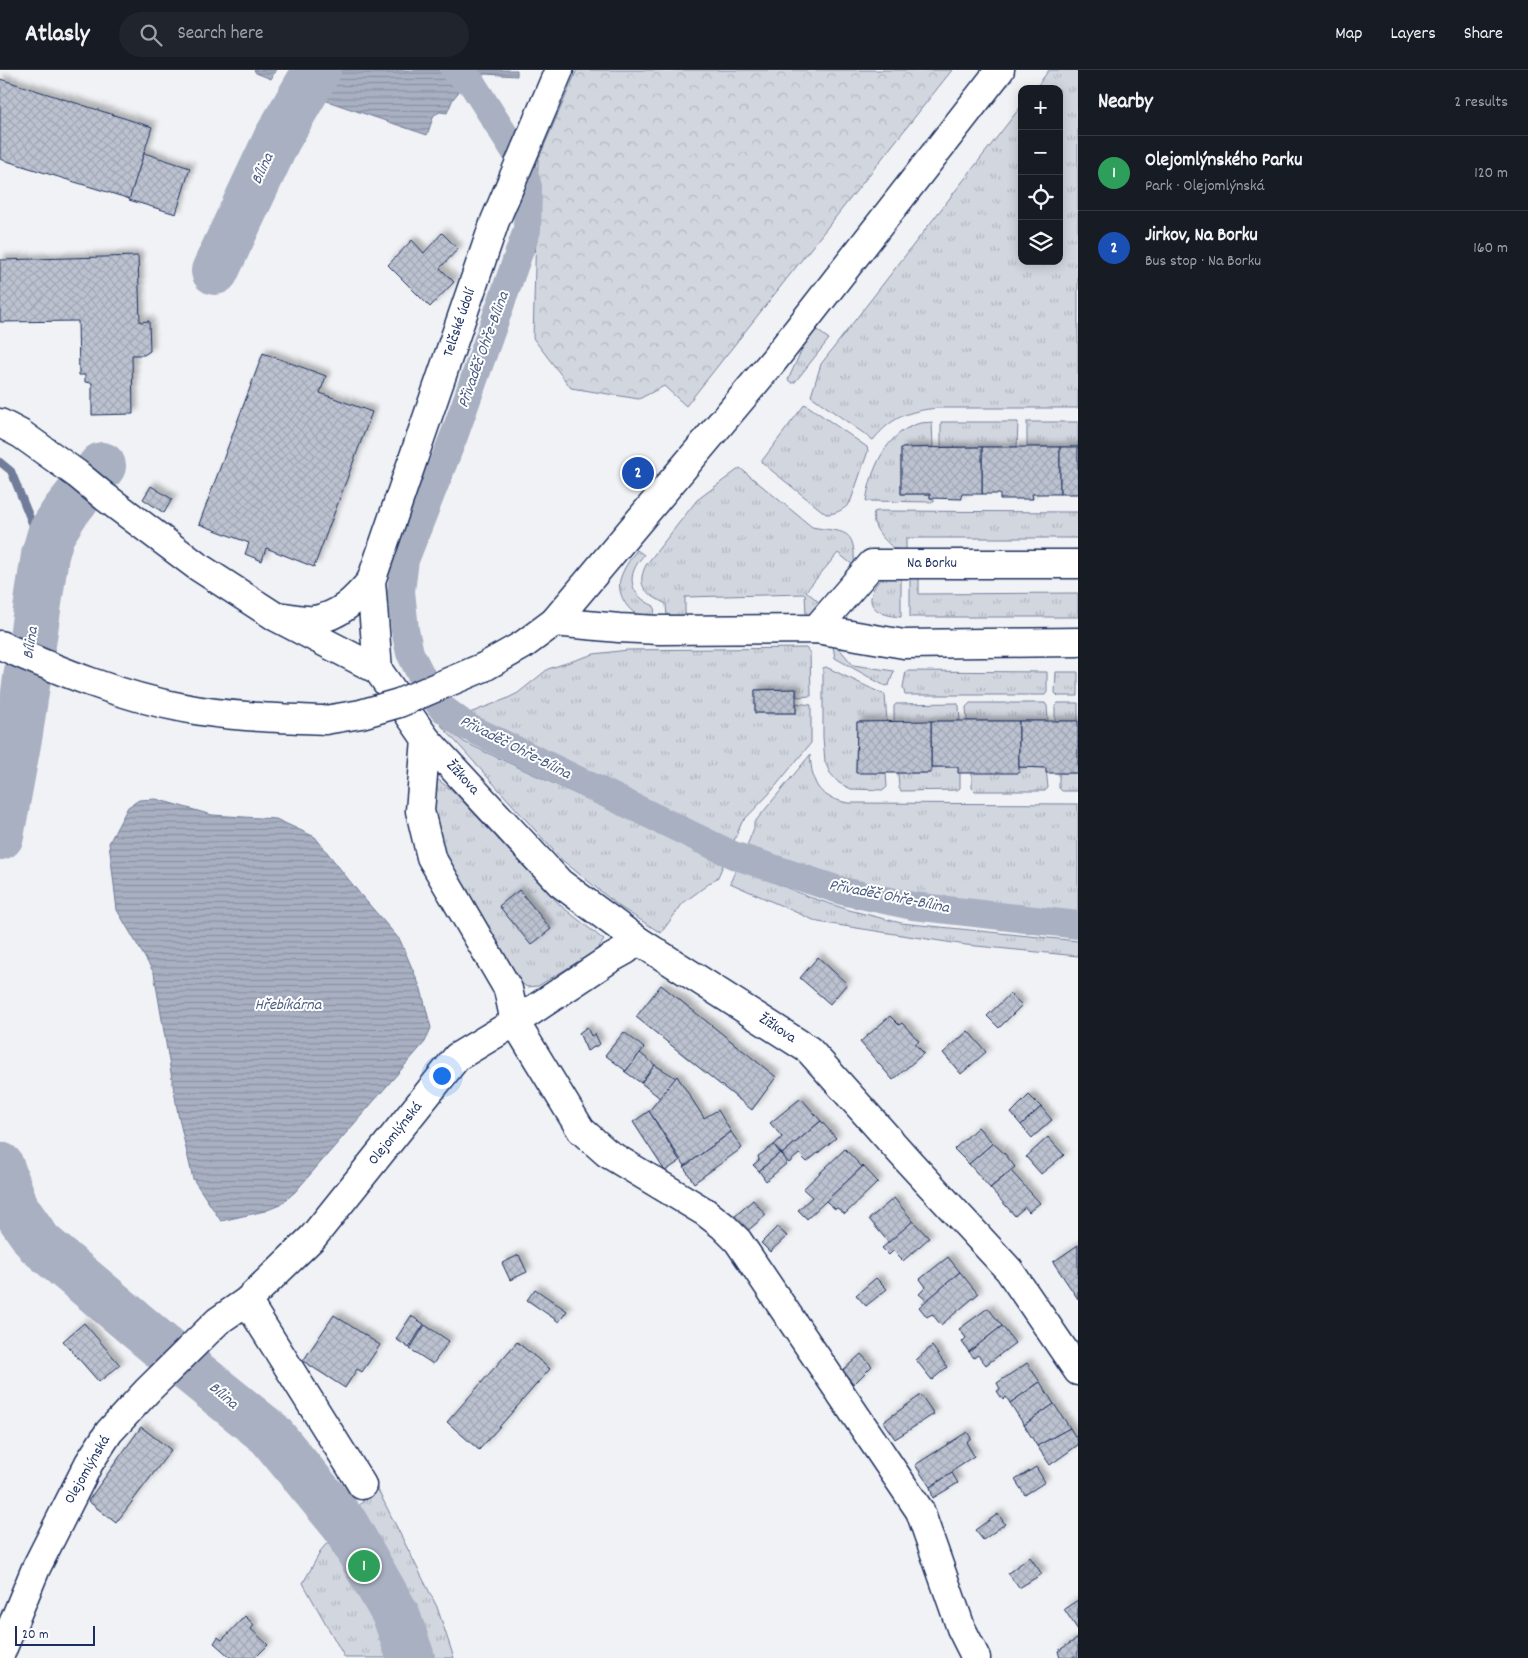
<!DOCTYPE html>
<html lang="en">
<head>
<meta charset="utf-8">
<style>
  :root { --surface:#171b24; --page:#20242c; --text:#f1f3f6; --muted:#9ea1a6; --line:#363941; --accent:#1a73e8 }
  body { margin:0; font-family:Dekko,sans-serif; background:var(--page); color:var(--text) }
  .controls { position:absolute; right:15px; top:15px; display:grid; overflow:hidden; border-radius:10px; box-shadow:0 2px 12px #0003 }
  .controls button { width:45px; height:45px; display:grid; place-items:center; padding:0; border:0; border-bottom:1px solid var(--line); background:var(--surface); color:var(--text); font:25px sans-serif }
  .scale { position:absolute; left:15px; bottom:12px; width:80px; box-sizing:border-box; padding-left:5px; border:2px solid #1b2f5e; border-top:0; font-size:14px; line-height:18px; white-space:nowrap; color:#1b2f5e; -webkit-text-stroke:4px #fff; paint-order:stroke }
  .you { position:absolute; left:441px; top:1005px; width:18px; height:18px; margin:-12px; border:4px solid #fff; border-radius:50%; background:#1a73e8; box-shadow:0 0 0 8px #1a73e833 }
  .badge { display:grid; place-items:center; width:32px; height:32px; border-radius:50%; background:var(--accent); color:#fff; font-size:16px; font-weight:700 }
  .pin { position:absolute; translate:-50% -50%; border:2px solid #fff; box-shadow:0 1px 5px #0006 }
  .list { margin:0; padding:0; list-style:none }
  h2 { display:flex; justify-content:space-between; align-items:center; height:65px; margin:0; padding:0 20px; font-size:21px }
  h2 small { font-size:16px; font-weight:400; color:var(--muted) }
  .list li { display:grid; grid-template-columns:32px 1fr auto; gap:15px; align-items:center; box-sizing:border-box; height:75px; padding:0 20px; border-top:1px solid var(--line) }
  .list b { display:block; font-size:19px; white-space:nowrap }
  .list p { margin:0; font-size:16px; white-space:nowrap; color:var(--muted) }
  .list em { font-size:16px; font-style:normal; color:var(--muted) }
  .icon { flex:none; width:28px; height:28px; fill:none; stroke:currentColor; stroke-width:2; stroke-linecap:round; stroke-linejoin:round }
  .map { position:relative; flex:none; width:1078px; height:1588px; overflow:hidden }
  header { display:flex; align-items:center; gap:30px; box-sizing:border-box; height:70px; padding:0 25px; background:var(--surface); border-bottom:1px solid var(--line) }
  header strong { font-size:24px }
  nav { display:flex; gap:28px; margin-inline-start:auto; font-size:18px }
  .search { width:350px; height:45px; background:var(--page); display:flex; align-items:center; gap:12px; box-sizing:border-box; padding:0 18px; border-radius:28px; color:var(--muted); font-size:19px }
  main { display:flex }
  aside { flex:1; background:var(--surface) }
  .map>svg:first-child { display:block }
  .grass { fill:url(#grass-tufts); stroke:#76829e }
  .forest { fill:url(#forest-crowns); stroke:#76829e }
  .water { fill:url(#water-rules); stroke:#707c9a }
  .lines { fill:none; stroke-linecap:round; stroke-linejoin:round }
  .stream { stroke:#707c9a; stroke-width:8 }
  .canal { stroke:#a8b0c2; stroke-width:28 }
  .river { stroke:#a8b0c2; stroke-width:48 }
  .building { fill:url(#building-cross-hatch); stroke:#1b2f5e; filter:url(#shadow) }
  .minor-casing { stroke:#1b2f5e; stroke-width:31 }
  .minor { stroke:#fff; stroke-width:28 }
  .minor-bridge-casing { stroke:#1b2f5e; stroke-width:31; stroke-linecap:butt }
  .minor-bridge { stroke:#fff; stroke-width:28 }
  .labels { text-anchor:middle; dominant-baseline:central; stroke-width:4; stroke-linejoin:round; paint-order:stroke }
  .street-label { font-size:15px; fill:#1b2f5e; stroke:#fff }
  .water-label { font-size:16px; font-style:italic; fill:#4c5c81; stroke:#fff }
</style>
</head>
<body>
<header>
<strong>Atlasly</strong>
<div class="search"><svg class="icon" aria-label="search" viewBox="0 0 24 24"><circle cx="10" cy="10" r="6"/><path d="M15 15l6 6"/></svg>Search here</div>
<nav><a>Map</a><a>Layers</a><a>Share</a></nav>
</header>
<main>
<div class="map">
<svg width="1078" height="1588" viewBox="0 0 1078 1588">
  <defs>
    <pattern id="grass-tufts" width="24" height="20" patternUnits="userSpaceOnUse" patternTransform="scale(1.25)"><rect width="24" height="20" fill="#d2d6df"/><path d="M3 7l-1-3M5 7V3M7 7l1-3M15 17l-1-3M17 17v-4M19 17l1-3" fill="none" stroke="#b4b8c2"/></pattern>
    <pattern id="forest-crowns" width="20" height="18" patternUnits="userSpaceOnUse" patternTransform="scale(1.25)"><rect width="20" height="18" fill="#d2d6df"/><path d="M2 6a3 3 0 1 1 6 0M12 15a3 3 0 1 1 6 0" fill="none" stroke="#b4b8c2"/></pattern>
    <pattern id="water-rules" width="6" height="5" patternUnits="userSpaceOnUse" patternTransform="scale(1.25)"><rect width="6" height="5" fill="#a8b0c2"/><path d="M0 2.5h6" fill="none" stroke="#8890a1"/></pattern>
    <pattern id="building-cross-hatch" width="8" height="8" patternUnits="userSpaceOnUse" patternTransform="scale(1.25)"><rect width="8" height="8" fill="#bcc2d0"/><path d="M0 0l8 8M0 8l8-8" fill="none" stroke="#a1a7b5"/></pattern>
    <filter id="shadow"><feDropShadow dx="4.5" dy="-4.5" stdDeviation="2.5" flood-color="#0004"/></filter>
  </defs>
  <rect width="100%" height="100%" fill="#f1f2f5"/>
  <filter id="ink" filterUnits="userSpaceOnUse"><feTurbulence type="fractalNoise" baseFrequency=".02" numOctaves="2"/><feDisplacementMap in="SourceGraphic" scale="10" xChannelSelector="R" yChannelSelector="G"/><feConvolveMatrix kernelMatrix="1 2 1 2 8 2 1 2 1" color-interpolation-filters="sRGB"/></filter>
  <g filter="url(#ink)">
    <g class="grass">
      <path d="M 1049,0 L 1078,0 L 1078,338 L 938,338 C 908,341 892,347 873,370 L 811,326 L 821,294 L 1022,35 L 1022,191 L 1059,191 L 1059,19 L 1035,19 Z"/>
      <polygon points="814,258 829,269 795,312 792,313 788,310 811,259"/>
      <path d="M 805,334 L 867,377 L 868,381 L 850,433 C 843,440 836,444 826,444 L 761,392 Z"/>
      <path d="M 932,352 L 933,377 L 901,378 L 901,424 L 930,424 L 930,428 L 934,429 L 934,432 L 866,431 C 871,401 885,364 917,354 C 922,352 928,353 932,352 Z"/>
      <polygon points="941,352 1018,352 1017,377 941,377"/>
      <rect x="1027" y="352" width="51" height="25"/>
      <path d="M 740,398 L 812,457 C 843,463 856,456 854,496 L 838,483 L 806,521 L 821,534 L 810,545 L 806,545 L 805,524 L 685,527 L 685,548 L 667,547 L 666,534 C 647,524 635,517 646,495 L 697,430 Z"/>
      <path d="M 878,441 L 1078,442 L 1078,468 L 906,468 L 906,480 L 894,479 C 885,470 870,457 874,442 Z"/>
      <path d="M 637,480 L 644,485 C 625,505 629,525 654,536 L 655,548 C 650,547 644,547 639,545 C 627,541 617,523 620,510 C 623,499 630,489 637,480 Z"/>
      <path d="M 901,503 L 901,547 C 887,546 866,541 872,523 C 874,517 876,513 881,510 C 887,506 895,505 901,503 Z"/>
      <polygon points="919,503 919,524 1078,523 1078,547 910,547 910,504"/>
      <polygon points="832,570 853,595 894,601 889,615 885,616 835,588"/>
      <polygon points="806,578 810,583 811,626 797,627 796,619 755,620 755,643 796,643 797,633 811,635 811,673 769,724 742,752 733,773 489,659 467,644 506,629 518,623 548,599 594,584 628,580"/>
      <polygon points="826,597 885,625 887,652 857,652 856,702 886,703 887,717 884,720 851,719 839,713 830,703 825,692 823,667 823,598"/>
      <polygon points="906,601 1047,602 1047,622 1045,625 905,625 903,617"/>
      <polygon points="1056,602 1078,602 1078,626 1058,626 1055,623"/>
      <polygon points="957,633 959,636 960,651 894,652 894,636 896,634"/>
      <polygon points="970,633 1045,633 1047,636 1048,651 967,651 966,637"/>
      <polygon points="1058,633 1078,633 1078,651 1055,651 1055,636"/>
      <polygon points="440,654 464,672 724,793 718,807 683,833 661,863 620,837 562,790"/>
      <path d="M 810,685 C 813,716 817,726 848,733 L 1078,734 L 1078,842 L 915,825 L 842,809 L 746,778 L 754,758 L 754,753 Z"/>
      <polygon points="931,697 958,697 960,703 960,718 957,720 901,721 899,718 898,703 931,703"/>
      <polygon points="1019,697 1046,698 1048,718 1045,721 975,721 972,718 972,703"/>
      <polygon points="1059,703 1078,703 1078,721 1062,721 1059,718"/>
      <polygon points="437,709 453,721 561,836 604,870 596,881 538,916 527,917 518,911 443,798 431,750 432,716"/>
      <polygon points="737,797 809,827 849,840 901,853 1078,871 1078,886 966,875 818,852 730,813"/>
      <polygon points="376,1416 437,1537 454,1588 345,1588 303,1513 322,1479"/>
    </g>
    <polygon class="forest" points="577,0 952,0 686,336 664,316 639,329 571,318 533,268 538,90"/>
    <g class="water">
      <polygon points="254,0 276,0 271,9 256,3"/>
      <polygon points="295,0 303,0 292,18 289,16"/>
      <polygon points="338,0 517,0 517,6 485,4 461,19 453,29 447,43 440,42 434,45 427,65 324,30"/>
      <polygon points="156,729 212,745 276,749 315,767 360,824 400,870 421,919 431,958 425,972 295,1122 280,1135 265,1141 221,1151 193,1109 178,1044 154,903 117,840 109,773 128,737 139,730"/>
    </g>
    <g class="lines">
      <polyline class="stream" points="0,392 11,401 45,485"/>
      <polyline class="canal" points="454,0 471,12 520,89 528,117 527,160 454,366 405,490 401,521 405,560 410,583 427,617 442,638 466,656 733,785 842,821 913,836 1078,855"/>
      <g class="river">
        <polyline points="215,201 277,69 317,0"/>
        <polyline points="0,766 19,663 45,485 51,464 65,442 102,396"/>
        <polyline points="0,1096 16,1140 39,1173 167,1281 270,1364 345,1455 396,1545 411,1588"/>
      </g>
    </g>
    <g class="building">
      <polygon points="0,9 152,57 130,129 0,89"/>
      <polygon points="144,83 190,98 176,144 129,130"/>
      <polygon points="442,163 458,179 440,198 454,212 430,237 388,195 412,170 424,183"/>
      <polygon points="138,186 140,252 149,251 150,281 144,285 132,285 133,344 92,345 92,313 85,312 85,305 79,305 78,251 0,252 0,190"/>
      <polygon points="263,283 326,306 320,323 372,342 314,497 266,478 262,491 245,484 249,473 199,454"/>
      <polygon points="982,377 1060,377 1060,424 1032,424 1033,429 1000,429 1000,424 982,424"/>
      <polygon points="982,377 982,424 961,424 962,429 930,428 930,424 901,424 901,378"/>
      <rect x="1060" y="377" width="18" height="47"/>
      <polygon points="151,416 172,429 164,443 143,429"/>
      <polygon points="796,619 796,643 755,643 755,620"/>
      <polygon points="931,651 1019,651 1019,703 958,703 958,697 931,697"/>
      <polygon points="931,651 931,703 856,703 857,652"/>
      <polygon points="1019,651 1078,651 1078,703 1046,703 1046,698 1019,697"/>
      <polygon points="519,820 551,859 531,875 499,836"/>
      <polygon points="818,887 847,914 830,934 800,908"/>
      <polygon points="661,915 776,1007 752,1040 636,947"/>
      <polygon points="1010,924 1022,935 999,958 987,946"/>
      <polygon points="890,946 899,955 902,953 919,971 915,974 924,983 893,1010 860,972"/>
      <polygon points="587,957 591,966 595,964 600,974 587,981 579,963"/>
      <polygon points="968,961 986,982 961,1004 943,983"/>
      <polygon points="624,962 644,978 626,1001 605,985"/>
      <polygon points="640,983 655,995 641,1013 624,1001 626,1001"/>
      <polygon points="655,995 676,1008 660,1028 641,1013"/>
      <polygon points="677,1006 704,1048 718,1040 731,1062 685,1096 649,1041"/>
      <polygon points="1029,1025 1041,1037 1021,1055 1011,1043"/>
      <polygon points="801,1028 821,1051 782,1084 774,1075 782,1067 770,1053"/>
      <polygon points="1041,1037 1052,1050 1032,1068 1021,1055"/>
      <polygon points="649,1041 680,1091 665,1101 633,1052"/>
      <polygon points="821,1051 836,1068 807,1092 799,1084 789,1093 782,1084"/>
      <polygon points="978,1057 993,1073 969,1094 954,1079"/>
      <polygon points="731,1062 742,1078 694,1113 684,1097"/>
      <polygon points="1048,1067 1064,1085 1041,1104 1026,1087"/>
      <polygon points="993,1073 1005,1084 1015,1097 990,1118 969,1094"/>
      <polygon points="774,1075 780,1083 759,1101 753,1095 759,1090 758,1086"/>
      <polygon points="845,1079 862,1097 807,1149 798,1140 812,1127 803,1119"/>
      <polygon points="780,1083 787,1093 766,1111 759,1101"/>
      <polygon points="863,1096 878,1112 845,1144 837,1138 835,1139 826,1131"/>
      <polygon points="1011,1101 1040,1133 1029,1142 1025,1137 1015,1146 990,1118"/>
      <polygon points="894,1128 913,1151 889,1173 869,1149"/>
      <polygon points="753,1130 766,1145 745,1163 732,1149"/>
      <polygon points="913,1151 929,1168 903,1191 893,1181 889,1185 882,1178"/>
      <polygon points="777,1157 787,1166 770,1182 761,1173"/>
      <polygon points="1078,1175 1078,1229 1053,1192"/>
      <polygon points="519,1185 527,1202 510,1210 502,1193"/>
      <polygon points="948,1187 960,1202 927,1231 919,1224 926,1217 920,1209"/>
      <polygon points="960,1202 978,1224 941,1255 932,1244 927,1247 919,1237"/>
      <polygon points="876,1208 887,1219 866,1236 856,1225"/>
      <polygon points="535,1219 567,1241 559,1252 527,1230"/>
      <polygon points="988,1238 1002,1256 969,1282 962,1272 966,1268 959,1259"/>
      <polygon points="334,1245 380,1275 362,1302 357,1299 345,1318 303,1291"/>
      <polygon points="411,1246 424,1254 409,1278 396,1269"/>
      <polygon points="84,1253 120,1295 99,1312 63,1271"/>
      <polygon points="425,1255 449,1271 433,1294 410,1279"/>
      <polygon points="1002,1256 1015,1273 986,1295 978,1285 974,1288 969,1282"/>
      <polygon points="517,1272 550,1299 479,1380 447,1352"/>
      <polygon points="932,1276 947,1297 932,1310 916,1290"/>
      <polygon points="861,1284 872,1296 854,1314 842,1301"/>
      <polygon points="1027,1293 1040,1312 1010,1333 1006,1327 1003,1330 997,1321 1000,1319 997,1313"/>
      <polygon points="1040,1312 1054,1334 1024,1355 1010,1333"/>
      <polygon points="921,1325 934,1344 895,1369 883,1352"/>
      <polygon points="1054,1334 1070,1358 1037,1376 1024,1355"/>
      <polygon points="141,1357 171,1380 116,1453 88,1431"/>
      <polygon points="1070,1358 1078,1371 1078,1375 1050,1395 1037,1376"/>
      <polygon points="967,1362 971,1368 966,1372 974,1386 954,1399 952,1403 930,1417 915,1395"/>
      <polygon points="1036,1397 1045,1412 1025,1425 1015,1410"/>
      <polygon points="952,1403 958,1413 933,1428 930,1417"/>
      <polygon points="998,1444 1005,1454 983,1470 975,1460"/>
      <polygon points="1030,1487 1042,1504 1019,1518 1008,1503"/>
      <polygon points="1078,1530 1078,1560 1064,1539"/>
      <polygon points="245,1546 254,1555 251,1559 268,1575 255,1588 231,1588 214,1573 218,1567 222,1570"/>
      <polygon points="1078,1568 1078,1588 1074,1586 1071,1588 1060,1588 1058,1581"/>
    </g>
    <g class="lines">
      <g class="minor-casing">
        <g id="minor">
          <polyline points="0,353 21,364 77,404 105,427 197,496 276,547 378,600 426,669 560,813 637,870 809,980 911,1094 1009,1200 1078,1301"/>
          <polyline points="371,511 495,151 559,0"/>
          <path d="M 283,547 C 293,548 304,551 314,550 C 340,546 355,530 371,511 L 378,600"/>
          <polyline points="554,552 619,558 659,560 816,559 904,574 1078,572"/>
          <polyline points="816,559 872,494 1078,494"/>
          <path d="M 0,575 C 59,601 120,626 184,638 C 230,647 277,648 325,650"/>
          <polyline points="484,597 523,575 554,552 774,290 1000,0"/>
          <polyline points="426,669 420,741 431,787 508,919 515,952 581,1060 607,1083 705,1142 723,1156 738,1171 920,1441 961,1558 976,1588"/>
          <polyline points="247,1231 362,1415"/>
          <polyline points="0,1585 36,1498 89,1393 109,1362 147,1321 218,1251 247,1231 313,1167 457,987 515,952 608,890 626,880 637,870"/>
        </g>
      </g>
      <use href="#minor" class="minor"/>
      <g class="minor-bridge-casing">
        <polyline id="minor-bridge" points="325,650 361,644 399,633 484,597"/>
      </g>
      <use href="#minor-bridge" class="minor-bridge"/>
    </g>
  </g>
  <g class="labels">
    <g class="street-label">
      <text transform="translate(460 253) rotate(-71)">Telčské údolí</text>
      <text x="932" y="494">Na Borku</text>
      <text transform="translate(462 708) rotate(47)">Žižkova</text>
      <text transform="translate(777 959) rotate(33)">Žižkova</text>
      <text transform="translate(396 1064) rotate(-51)">Olejomlýnská</text>
      <text transform="translate(88 1400) rotate(-60)">Olejomlýnská</text>
    </g>
    <g class="water-label">
      <text transform="translate(263 99) rotate(-65)">Bílina</text>
      <text transform="translate(484 280) rotate(-70)">Přivaděč Ohře-Bílina</text>
      <text transform="translate(31 573) rotate(-81)">Bílina</text>
      <text transform="translate(515 678) rotate(27)">Přivaděč Ohře-Bílina</text>
      <text transform="translate(889 827) rotate(11)">Přivaděč Ohře-Bílina</text>
      <text x="288" y="935">Hřebíkárna</text>
      <text transform="translate(223 1326) rotate(40)">Bílina</text>
    </g>
  </g>
</svg>
<div class="controls">
<button>+</button>
<button>−</button>
<button><svg class="icon" aria-label="locate" viewBox="0 0 24 24"><circle cx="12" cy="12" r="6"/><path d="M12 2v4M12 18v4M2 12h4M18 12h4"/></svg></button>
<button><svg class="icon" aria-label="layers" viewBox="0 0 24 24"><path d="M12 4l9 5-9 5-9-5zM3 14l9 5 9-5"/></svg></button>
</div>
<div class="scale">20 m</div>
<div class="you"></div>
<div class="pin badge" style="left:364px;top:1496px;background:#2e9e5b">1</div>
<div class="pin badge" style="left:638px;top:403px;background:#1a4fb4">2</div>
</div>
<aside>
<h2>Nearby<small>2 results</small></h2>
<ul class="list">
<li><span class="badge" style="background:#2e9e5b">1</span><div><b>Olejomlýnského Parku</b><p>Park · Olejomlýnská</p></div><em>120 m</em></li>
<li><span class="badge" style="background:#1a4fb4">2</span><div><b>Jirkov, Na Borku</b><p>Bus stop · Na Borku</p></div><em>160 m</em></li>
</ul>
</aside>
</main>
</body>
</html>
